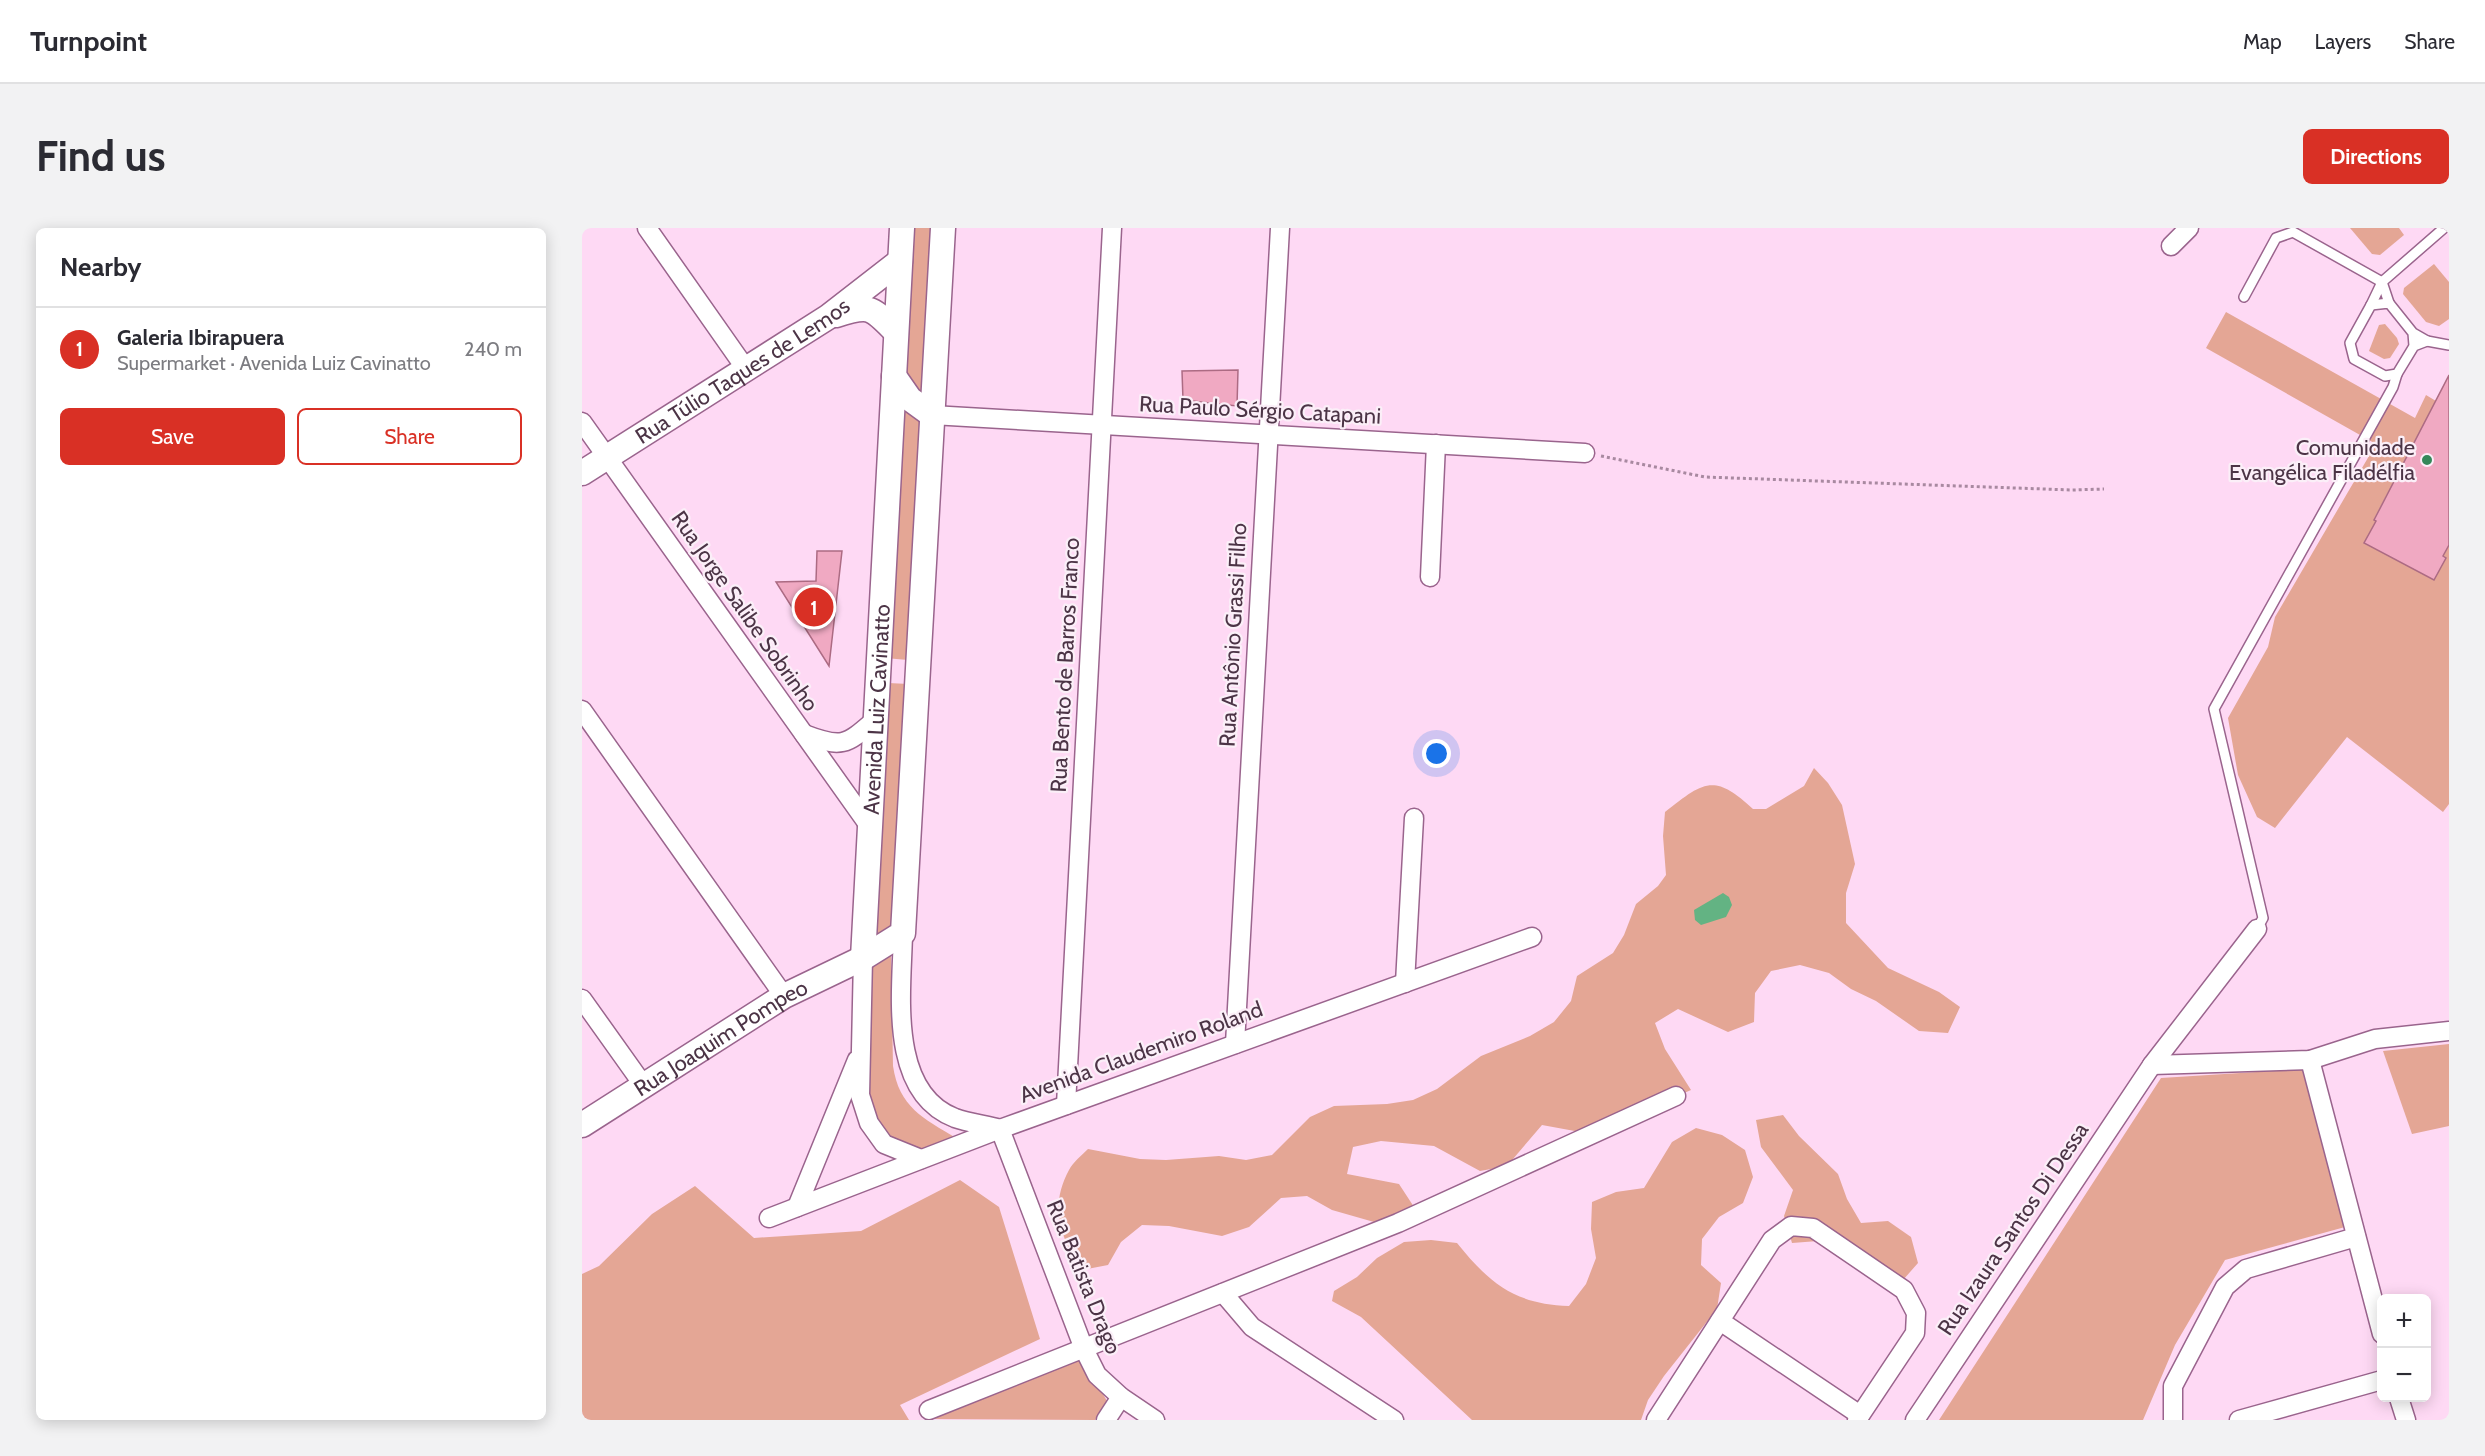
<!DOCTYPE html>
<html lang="en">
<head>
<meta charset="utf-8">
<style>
  :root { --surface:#fff; --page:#f2f2f3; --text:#2b2b33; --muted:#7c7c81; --line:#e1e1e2; --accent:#d93025 }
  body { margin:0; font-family:Cabin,sans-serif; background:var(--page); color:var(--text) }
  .controls { position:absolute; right:18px; bottom:18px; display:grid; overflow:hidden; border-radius:9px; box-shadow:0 3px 15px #0003 }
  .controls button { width:54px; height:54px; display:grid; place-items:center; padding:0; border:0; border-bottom:2px solid var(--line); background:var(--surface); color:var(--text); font:30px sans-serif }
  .you { position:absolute; left:855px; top:526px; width:21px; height:21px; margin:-15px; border:4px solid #fff; border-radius:50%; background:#1a73e8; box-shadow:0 0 0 9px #1a73e833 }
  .badge { display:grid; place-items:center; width:39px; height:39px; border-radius:50%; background:var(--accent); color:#fff; font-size:20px; font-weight:700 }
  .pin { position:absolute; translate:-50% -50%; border:3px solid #fff; box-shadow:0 2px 6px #0006 }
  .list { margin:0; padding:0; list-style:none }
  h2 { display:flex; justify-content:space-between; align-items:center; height:78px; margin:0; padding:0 24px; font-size:26px }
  h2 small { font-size:20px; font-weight:400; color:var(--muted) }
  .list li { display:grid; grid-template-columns:39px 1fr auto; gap:18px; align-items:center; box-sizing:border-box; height:84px; padding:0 24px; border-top:2px solid var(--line) }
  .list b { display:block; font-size:22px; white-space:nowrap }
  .list p { margin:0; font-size:20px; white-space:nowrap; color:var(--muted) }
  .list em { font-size:20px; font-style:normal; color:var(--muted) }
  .actions { display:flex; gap:12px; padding:18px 24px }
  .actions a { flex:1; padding:14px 0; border:2px solid var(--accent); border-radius:9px; text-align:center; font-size:21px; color:var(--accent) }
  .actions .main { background:var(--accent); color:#fff }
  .map { position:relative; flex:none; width:1867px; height:1192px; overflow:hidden; border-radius:9px }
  header { display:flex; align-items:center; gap:36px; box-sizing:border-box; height:84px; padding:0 30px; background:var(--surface); border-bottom:2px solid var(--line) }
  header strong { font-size:28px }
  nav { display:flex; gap:33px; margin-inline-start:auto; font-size:21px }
  .intro { display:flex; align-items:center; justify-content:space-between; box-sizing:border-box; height:144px; padding:0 36px }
  h1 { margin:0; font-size:42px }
  .button { padding:15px 27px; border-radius:9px; background:var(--accent); color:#fff; font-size:21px; font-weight:700 }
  main { display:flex; gap:36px; padding:0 36px }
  aside { flex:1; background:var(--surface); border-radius:9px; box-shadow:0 3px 15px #0003 }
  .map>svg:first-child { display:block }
  .green { fill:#e4a695 }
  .water { fill:#63b383 }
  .building { fill:#f0a9c2; stroke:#ac6b83; stroke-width:1.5 }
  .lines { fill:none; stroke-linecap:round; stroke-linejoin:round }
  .service-casing { stroke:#9a648d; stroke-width:12 }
  .minor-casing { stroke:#9a648d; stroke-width:21 }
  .tertiary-casing { stroke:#9a648d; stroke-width:27 }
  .path { stroke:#a889a0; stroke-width:3; stroke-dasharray:3 3; stroke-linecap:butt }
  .service { stroke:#fff; stroke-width:9 }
  .minor { stroke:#fff; stroke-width:18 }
  .tertiary { stroke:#fff; stroke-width:24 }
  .poi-dot { fill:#35885a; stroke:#fbeff8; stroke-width:2 }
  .labels { text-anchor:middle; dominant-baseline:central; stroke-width:4.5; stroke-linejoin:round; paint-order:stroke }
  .street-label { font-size:22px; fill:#4c3446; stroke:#fbeff8 }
  .poi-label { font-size:22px; fill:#4c3446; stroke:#fbeff8; text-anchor:end }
</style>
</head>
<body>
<header>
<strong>Turnpoint</strong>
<nav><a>Map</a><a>Layers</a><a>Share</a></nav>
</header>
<div class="intro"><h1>Find us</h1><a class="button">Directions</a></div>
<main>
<aside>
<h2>Nearby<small></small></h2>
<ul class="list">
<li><span class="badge">1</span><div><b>Galeria Ibirapuera</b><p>Supermarket · Avenida Luiz Cavinatto</p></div><em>240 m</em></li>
</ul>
<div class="actions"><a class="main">Save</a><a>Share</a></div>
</aside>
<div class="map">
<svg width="1867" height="1192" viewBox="0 0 1867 1192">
  <rect width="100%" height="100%" fill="#fed9f4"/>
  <g class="green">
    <polygon points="328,0 349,0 339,167 319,145"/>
    <polygon points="1768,0 1817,0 1822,7 1798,27 1790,26"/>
    <polygon points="1852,36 1867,54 1867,91 1857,98 1844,94 1821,66 1822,60"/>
    <polygon points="1644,84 1833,190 1844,167 1854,173 1792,291 1864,330 1861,328 1867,317 1867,576 1861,584 1765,509 1693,600 1675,589 1656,547 1646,490 1686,419 1693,389 1794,216 1624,120"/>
    <polygon points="1803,96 1815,110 1817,116 1808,130 1802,131 1787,123 1797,97"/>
    <polygon points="318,176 340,194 326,432 303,430"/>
    <polygon points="306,455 327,456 313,701 290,717"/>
    <path d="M 1232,540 L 1246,555 L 1260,577 L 1273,636 L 1264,665 L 1264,695 L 1306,740 L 1357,764 L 1378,779 L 1366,805 L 1337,803 L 1294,773 L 1269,761 L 1247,745 L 1218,737 L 1189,743 L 1173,765 L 1172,794 L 1146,804 L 1096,781 L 1073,795 L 1083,821 L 1109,862 L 1009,906 L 960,897 L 925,938 L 898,943 L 852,918 L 799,913 L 771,919 L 765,946 L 817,956 L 832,979 L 807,995 L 792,994 L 750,982 L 725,968 L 699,970 L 667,999 L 640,1008 L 587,998 L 560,997 L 539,1014 L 526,1037 L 500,1042 C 478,1010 467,979 487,942 C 491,934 500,927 506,921 L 558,931 L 584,932 L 637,928 L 664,932 L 690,927 L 728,889 L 752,878 L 805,876 L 831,872 L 855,861 L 899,828 L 948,808 L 972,794 L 989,773 L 995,748 L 1031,725 L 1042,707 L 1054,676 L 1076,658 L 1084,647 L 1081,608 L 1083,584 C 1121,554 1132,544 1171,581 L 1184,581 L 1222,558 Z"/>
    <path d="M 309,725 L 311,838 C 317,879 341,890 374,910 L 340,923 C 330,920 313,917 305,910 C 274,880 288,780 289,738 Z"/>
    <polygon points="1867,816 1867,898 1830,906 1801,823"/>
    <polygon points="1722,841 1763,999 1643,1032 1593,1117 1561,1192 1357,1192 1579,850"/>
    <polygon points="1201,887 1217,908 1256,946 1265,971 1279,995 1306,993 1329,1009 1336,1035 1321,1052 1305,1053 1279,1044 1262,1023 1236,1013 1210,1015 1202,988 1211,962 1179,919 1174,892"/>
    <path d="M 1114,900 L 1140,907 L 1163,922 L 1171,949 L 1161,975 L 1137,989 L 1120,1011 L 1119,1037 L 1139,1055 L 1135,1081 L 1082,1148 L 1066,1172 L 1059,1192 L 890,1192 L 779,1089 L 750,1073 L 752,1063 L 775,1049 L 795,1030 L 822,1014 L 849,1012 L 875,1015 C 908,1056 933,1076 987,1078 L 1004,1056 L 1014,1030 L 1009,1001 L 1010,974 L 1034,964 L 1062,960 L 1090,914 Z"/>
    <polygon points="378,952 417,979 458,1111 318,1177 327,1192 0,1192 0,1046 17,1038 70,986 113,958 172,1010 279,1003"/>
    <polygon points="499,1128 525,1173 513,1192 350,1191"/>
  </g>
  <polygon class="water" points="1141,665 1147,669 1150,677 1144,689 1119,697 1113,692 1112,682"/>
  <g class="building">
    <polygon points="656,142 655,178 601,172 600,143"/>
    <polygon points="1867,147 1867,317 1861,328 1864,330 1852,352 1782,315 1794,293 1792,292"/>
    <polygon points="235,323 260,323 247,438 194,354 234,353"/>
  </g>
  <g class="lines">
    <g class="service-casing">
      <g id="service">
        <polyline points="1662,69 1694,10 1711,4 1800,54 1807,75"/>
        <polyline points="1789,77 1800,54 1862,0"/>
        <polyline points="1831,105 1845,113 1832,118 1815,146 1803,148 1772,131 1768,115 1789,77 1807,75 1831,105 1832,118"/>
        <polyline points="1845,113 1867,117"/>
        <polyline points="1675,701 1681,690 1632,481 1811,159 1815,146"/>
      </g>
    </g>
    <g class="minor-casing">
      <g id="minor">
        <polyline points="65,0 164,141"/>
        <polyline points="1589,18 1607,0"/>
        <polyline points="350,187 1003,225"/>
        <polyline points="0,194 288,599"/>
        <polyline points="848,349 854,216"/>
        <polyline points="0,482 202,768"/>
        <path d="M 222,506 C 261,521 264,517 294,491"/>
        <path d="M 321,705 C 320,762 305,864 373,890 C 387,895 404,897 418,901"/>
        <polyline points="281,730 278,867 287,895 302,916 339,931"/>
        <polyline points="823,755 832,590"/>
        <polyline points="0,771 62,858"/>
        <polyline points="653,816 698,0"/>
        <polyline points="1728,832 1800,1106"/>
        <polyline points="1570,837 1728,832 1793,811 1867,803"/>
        <polyline points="484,877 530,0"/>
        <polyline points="418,901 502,1121 515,1147 539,1169 573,1192"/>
        <polyline points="215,979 275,832"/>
        <polyline points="187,990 418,901 950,709"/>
        <polyline points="641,1065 670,1099 812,1192"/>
        <polyline points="1138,1093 1278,1187"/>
        <polyline points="1817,1170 1824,1192"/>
        <polyline points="347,1182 816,995 1094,868"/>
        <polyline points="524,1192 539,1169"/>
        <polyline points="1074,1192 1190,1012 1209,998 1231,1000 1322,1062 1334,1085 1333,1105 1275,1192"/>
        <polyline points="1333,1192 1570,837 1675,701"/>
        <polyline points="1591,1192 1591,1158 1643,1059 1664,1041 1774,1009"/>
        <polyline points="1657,1192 1800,1152"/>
      </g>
    </g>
    <g class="tertiary-casing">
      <g id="tertiary">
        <path d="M 254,87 C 289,76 289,79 314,104"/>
        <polyline points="312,148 328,171 350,187"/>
        <path id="s1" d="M 0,245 L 246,89 L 318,33"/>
        <path id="s2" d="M 281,730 L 320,0"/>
        <path id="s3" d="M 0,897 L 202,768 L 281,730 L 321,705 L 361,0"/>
      </g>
    </g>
    <polyline class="path" points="1019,228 1123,249 1490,262 1522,261"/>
    <use href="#service" class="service"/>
    <use href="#minor" class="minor"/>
    <use href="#tertiary" class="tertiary"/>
  </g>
  <circle class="poi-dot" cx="1845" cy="232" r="6"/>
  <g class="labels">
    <g class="street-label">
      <text stroke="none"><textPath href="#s1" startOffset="190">Rua Túlio Taques de Lemos</textPath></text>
      <text transform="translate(678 182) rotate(3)">Rua Paulo Sérgio Catapani</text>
      <text transform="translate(163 383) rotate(55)">Rua Jorge Salibe Sobrinho</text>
      <text transform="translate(651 407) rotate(-87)">Rua Antônio Grassi Filho</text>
      <text transform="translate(483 437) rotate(-87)">Rua Bento de Barros Franco</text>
      <text stroke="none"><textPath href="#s2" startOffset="249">Avenida Luiz Cavinatto</textPath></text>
      <text stroke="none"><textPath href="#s3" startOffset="164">Rua Joaquim Pompeo</textPath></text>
      <text transform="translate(559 824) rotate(-20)">Avenida Claudemiro Roland</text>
      <text transform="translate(1431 1001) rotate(-56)">Rua Izaura Santos Di Dessa</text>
      <text transform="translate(502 1049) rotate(68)">Rua Batista Drago</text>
    </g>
    <g class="poi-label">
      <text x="1833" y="219">Comunidade<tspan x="1833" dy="25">Evangélica Filadélfia</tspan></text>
    </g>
  </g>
</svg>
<div class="controls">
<button>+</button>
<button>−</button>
</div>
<div class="you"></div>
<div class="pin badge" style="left:232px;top:379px">1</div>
</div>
</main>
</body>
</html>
